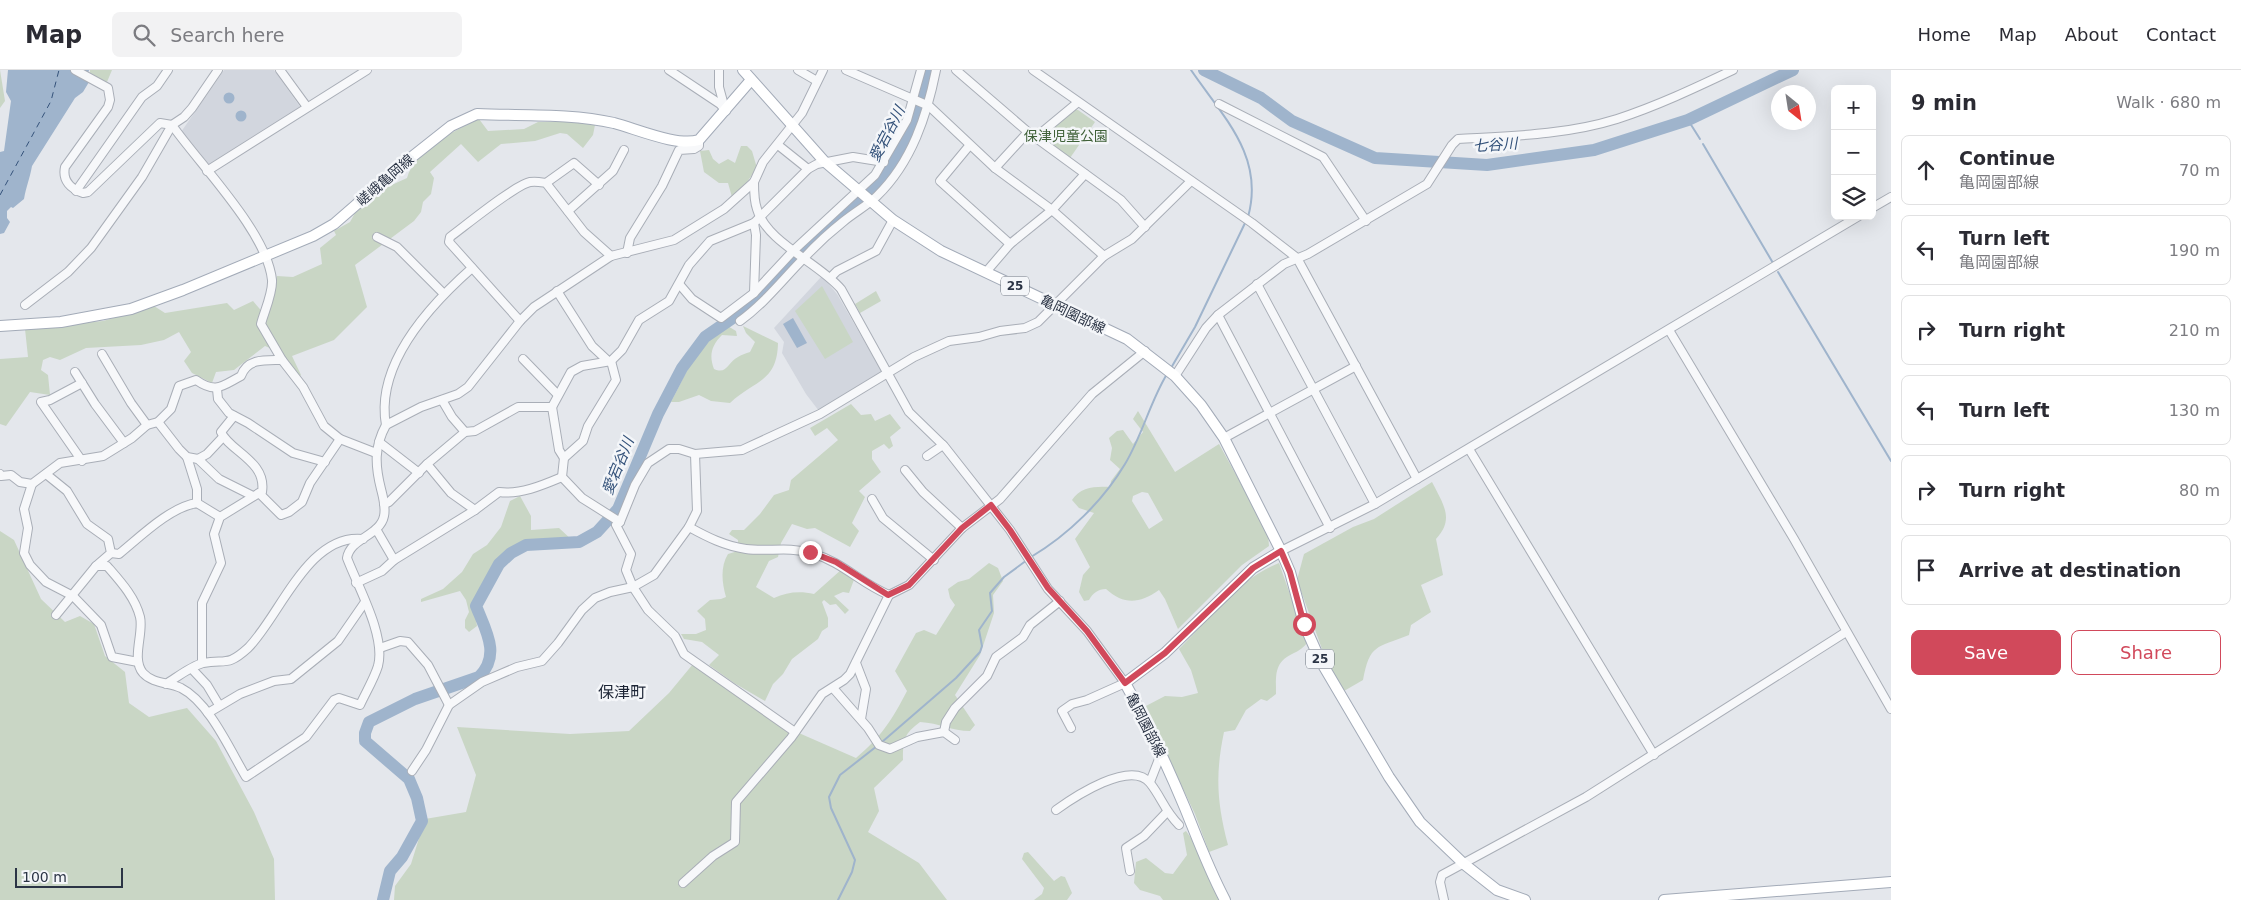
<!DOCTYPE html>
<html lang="en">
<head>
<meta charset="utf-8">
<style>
  :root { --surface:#fff; --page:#f2f2f3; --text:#2b2b33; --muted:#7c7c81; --line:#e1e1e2; --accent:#d1495b }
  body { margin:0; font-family:"DejaVu Sans","Noto Sans JP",sans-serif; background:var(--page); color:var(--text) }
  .controls { position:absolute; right:15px; top:15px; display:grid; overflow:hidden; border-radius:8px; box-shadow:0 5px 20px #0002 }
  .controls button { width:45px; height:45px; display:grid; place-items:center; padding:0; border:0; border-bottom:1px solid var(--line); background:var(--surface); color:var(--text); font:25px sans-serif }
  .compass { position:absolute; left:1771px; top:15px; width:45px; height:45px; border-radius:50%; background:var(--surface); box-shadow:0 5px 20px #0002; rotate:150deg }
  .scale { position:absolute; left:15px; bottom:12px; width:108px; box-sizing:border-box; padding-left:5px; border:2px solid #2b3445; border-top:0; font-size:14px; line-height:18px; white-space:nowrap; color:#2b3445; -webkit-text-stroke:4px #f4f6f9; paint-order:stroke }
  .stop { position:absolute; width:15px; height:15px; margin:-11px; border:4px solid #d1495b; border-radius:50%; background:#fff }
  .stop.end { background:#d1495b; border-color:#fff; box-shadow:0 1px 5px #0008 }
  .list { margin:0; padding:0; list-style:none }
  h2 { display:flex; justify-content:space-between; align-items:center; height:65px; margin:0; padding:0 20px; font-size:21px }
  h2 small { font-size:16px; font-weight:400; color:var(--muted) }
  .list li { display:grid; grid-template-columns:32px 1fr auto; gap:15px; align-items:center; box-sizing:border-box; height:70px; margin:0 10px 10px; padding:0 10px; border:1px solid var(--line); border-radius:8px }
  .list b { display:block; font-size:19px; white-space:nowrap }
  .list p { margin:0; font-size:16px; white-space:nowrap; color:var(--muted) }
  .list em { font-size:16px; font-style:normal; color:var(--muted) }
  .actions { display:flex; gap:10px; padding:15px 20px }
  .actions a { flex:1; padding:11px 0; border:1px solid var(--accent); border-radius:8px; text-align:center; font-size:18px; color:var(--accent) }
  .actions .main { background:var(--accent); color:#fff }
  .icon { flex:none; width:28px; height:28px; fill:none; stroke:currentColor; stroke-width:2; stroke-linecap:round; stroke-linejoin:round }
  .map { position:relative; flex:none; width:1891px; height:830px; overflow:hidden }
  header { display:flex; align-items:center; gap:30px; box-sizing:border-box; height:70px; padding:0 25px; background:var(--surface); border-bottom:1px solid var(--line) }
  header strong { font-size:24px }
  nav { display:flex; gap:28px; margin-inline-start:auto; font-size:18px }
  .search { width:350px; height:45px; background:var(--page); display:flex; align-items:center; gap:12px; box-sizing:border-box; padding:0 18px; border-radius:8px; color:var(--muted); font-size:19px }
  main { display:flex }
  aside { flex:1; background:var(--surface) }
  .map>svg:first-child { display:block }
  .built { fill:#d2d6de }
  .green { fill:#c9d6c5; fill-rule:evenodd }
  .water { fill:#9fb4cc }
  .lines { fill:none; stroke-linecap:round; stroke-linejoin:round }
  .stream { stroke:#9fb4cc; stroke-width:2 }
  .river { stroke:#9fb4cc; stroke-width:12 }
  .ferry { stroke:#34527a; stroke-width:1; stroke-dasharray:6 5; stroke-linecap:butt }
  .minor-casing { stroke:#a9aeb7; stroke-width:10 }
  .major-casing { stroke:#a3abb8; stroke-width:12 }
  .minor { stroke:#f7f8fa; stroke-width:8 }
  .major { stroke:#fff; stroke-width:10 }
  .route { stroke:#d1495b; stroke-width:6 }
  .labels { text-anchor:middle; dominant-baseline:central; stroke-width:5; stroke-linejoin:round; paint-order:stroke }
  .shield { fill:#f4f6f9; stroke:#676e7b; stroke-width:1 }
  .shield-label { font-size:12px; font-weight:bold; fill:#2b3445 }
  .park-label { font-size:14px; fill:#3f6138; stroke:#f4f6f9 }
  .street-label { font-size:14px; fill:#2b3445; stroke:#f4f6f9 }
  .water-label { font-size:15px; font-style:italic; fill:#34527a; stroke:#f4f6f9 }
  .quarter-label { font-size:16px; fill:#1d2536; stroke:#f4f6f9 }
</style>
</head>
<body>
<header>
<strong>Map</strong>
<div class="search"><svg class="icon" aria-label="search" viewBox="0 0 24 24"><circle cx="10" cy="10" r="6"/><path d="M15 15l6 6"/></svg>Search here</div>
<nav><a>Home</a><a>Map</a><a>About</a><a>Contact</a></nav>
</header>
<main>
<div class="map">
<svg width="1891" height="830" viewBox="0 0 1891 830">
  <rect width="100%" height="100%" fill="#e4e7ec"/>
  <g class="built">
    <polygon points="224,0 274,0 301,38 209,96 181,62"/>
    <polygon points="822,206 837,224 883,304 819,341 806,324 782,283 784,272 774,258"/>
  </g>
  <g class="green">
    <polygon points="0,0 5,31 0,38"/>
    <polygon points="90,0 112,0 107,12 90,5"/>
    <polygon points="1073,40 1078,40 1095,52 1070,88 1045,70 1044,65"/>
    <path d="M 479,49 L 488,61 L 524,59 L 538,52 L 587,52 L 595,55 L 593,65 L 583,78 L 567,64 L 560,63 L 535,71 L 501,74 L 478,92 L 461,74 L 430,102 L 434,108 L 431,124 L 423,132 L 421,142 L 414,151 L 355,195 L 367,237 L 334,270 L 292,286 L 301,305 L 298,308 L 282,283 L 265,276 L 234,300 L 216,302 L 212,313 L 192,303 L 184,291 L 191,282 L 179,262 L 164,270 L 141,275 L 86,278 L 60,290 L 50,287 L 43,290 L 41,300 L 48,305 L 50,325 L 30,322 L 6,356 L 0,354 L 0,289 L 28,287 L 25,259 L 103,251 L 154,236 L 165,243 L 227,233 L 234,240 L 253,231 L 265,245 L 277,206 L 293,207 L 322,194 L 320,178 L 336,165 L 334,161 L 350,152 L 355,143 L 385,118 L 407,108 C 415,80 454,61 479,49 Z"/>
    <polygon points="741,76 747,76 752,81 757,98 747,112 732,127 728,113 719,113 704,102 700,81 709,80 713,89 719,94 728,89 735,93"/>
    <polygon points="822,216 853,272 825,289 795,241"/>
    <polygon points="876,221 881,231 860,243 855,234"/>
    <path d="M 726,255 L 736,261 L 737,266 L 722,265 C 711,276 709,286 714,299 C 727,305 728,292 738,287 C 741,285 746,283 750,282 L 755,272 L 746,263 L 743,256 L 778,273 C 777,313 754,310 730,333 L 711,331 L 699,325 L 679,332 L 671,332 L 696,283 Z"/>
    <path d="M 851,334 L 861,345 L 871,344 L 875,351 L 890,344 L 901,358 L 890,367 L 893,376 L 889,379 L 884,374 L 872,381 L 872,389 L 881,402 L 859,421 L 865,427 L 852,453 L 859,461 L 850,477 L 815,458 L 807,459 L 792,454 L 781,473 L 778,487 L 769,491 L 756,517 L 774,528 C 787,522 800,521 814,524 L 842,499 L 855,507 L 849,523 L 843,522 L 834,526 L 849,540 L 845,544 L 836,534 L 830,535 L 824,530 L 822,532 L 828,548 L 828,557 L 822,561 L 818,569 L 792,589 L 783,604 L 773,614 L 765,631 L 734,613 L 709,595 L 719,585 L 702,572 L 684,569 L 681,564 L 696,564 L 706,560 L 705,549 L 697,541 L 710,530 L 721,529 L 726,527 C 722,513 720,497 728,484 L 738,481 L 738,470 L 729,464 L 732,460 L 744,460 L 760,444 L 774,425 L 789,420 L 791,410 L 838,370 L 827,358 L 815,366 L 810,358 Z"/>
    <path d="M 1138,341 L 1175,402 L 1219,374 L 1268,463 L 1269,476 L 1242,495 L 1178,559 L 1165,529 L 1159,520 C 1139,534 1124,535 1106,519 C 1098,519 1093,523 1089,530 L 1084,531 L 1079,522 L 1083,505 L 1090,497 L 1075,469 L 1094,443 L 1079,438 L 1072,430 C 1080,417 1096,416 1110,417 L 1111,411 L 1120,399 L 1110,390 L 1112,378 L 1109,368 L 1117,361 L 1123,360 L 1133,374 L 1143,362 L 1133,349 ZM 1142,422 L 1148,423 L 1163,450 L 1149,459 L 1132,431 L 1133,426 Z"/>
    <path d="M 1432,412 C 1443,434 1455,449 1436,469 L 1443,505 L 1421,515 L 1431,542 L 1411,555 L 1409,565 C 1376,578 1370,574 1363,610 L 1344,621 L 1326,590 L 1297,510 L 1304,484 L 1353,457 L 1374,449 Z"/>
    <polygon points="520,426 531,446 531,460 559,458 573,471 572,475 569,478 556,475 523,480 518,474 515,475 483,515 474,537 477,556 469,562 465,558 465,550 469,542 466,530 460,521 421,532 421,529 443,519 462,502 473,484 487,475 501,457 510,431"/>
    <polygon points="0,461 14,470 41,529 65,552 80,546 94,554 105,586 125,602 129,633 149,647 187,638 216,671 254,742 274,789 275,830 0,830"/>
    <path d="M 989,493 L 998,498 L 1003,511 L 993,525 L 994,543 L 980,585 L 955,625 L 975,655 L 970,661 C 952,661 939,653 920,652 C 904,664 903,669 903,690 L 874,718 L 879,741 L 868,762 L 919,793 L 947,830 L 394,830 L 395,816 L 411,794 L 425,749 L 466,742 L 476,705 L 457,657 L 570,664 L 629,661 L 669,623 L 693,594 L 776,653 L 856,688 C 881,667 892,650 907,621 L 895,601 L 916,563 L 924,560 L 936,565 L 955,535 L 950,528 L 948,519 L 958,512 L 969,509 Z"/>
    <path d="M 1279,493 L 1307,573 C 1303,578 1300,580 1294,583 C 1274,592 1276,604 1276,624 L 1267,631 L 1261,629 L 1246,640 L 1235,660 L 1224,662 C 1215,705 1217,733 1228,775 L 1209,782 L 1195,744 L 1144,637 L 1165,626 L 1182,627 L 1198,623 L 1191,600 L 1179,579 C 1212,547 1235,511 1279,493 Z"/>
    <polygon points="1186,761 1191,768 1219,830 1163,830 1160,826 1140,820 1134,813 1136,792 1146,788 1165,803 1173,804 1187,785 1183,763"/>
    <polygon points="1028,782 1054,811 1061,806 1065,807 1072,823 1067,830 1034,830 1042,824 1044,818 1022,789 1024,783"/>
  </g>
  <g class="water">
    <path d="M 8,0 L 89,0 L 86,9 L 89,12 L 83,22 L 75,28 L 32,96 C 30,108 26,117 24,129 L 13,138 L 11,137 L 7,141 L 7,148 L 10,152 L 4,163 L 0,164 L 0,82 L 4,81 L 10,38 L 11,31 L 6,22 Z"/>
    <circle cx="229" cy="28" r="5.5"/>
    <circle cx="241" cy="46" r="5.5"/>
    <polygon points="793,248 807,273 797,278 783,254"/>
  </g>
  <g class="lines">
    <g class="stream">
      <path d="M 1191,0 C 1223,47 1265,86 1248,147"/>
      <polyline points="1688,50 1700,69"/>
      <polyline points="1703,74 1773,193"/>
      <polyline points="1778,202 1891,391"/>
      <polyline points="1171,298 1195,257 1246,151"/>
      <path d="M 1031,487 C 1068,465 1103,431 1125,394 C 1142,366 1150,332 1167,304"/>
      <polyline points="882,672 956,608 980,582 982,576 979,560 992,541 990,523 1004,507 1027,490"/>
      <polyline points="838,830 852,802 855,790 831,738 829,727 840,705 877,676"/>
    </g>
    <g class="river">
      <polyline points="1204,0 1261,28 1292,51 1375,88 1487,95 1594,80 1688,50 1793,0"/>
      <path d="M 383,830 L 390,801 L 402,787 L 422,751 L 417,728 L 409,709 L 365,671 L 365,663 L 369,652 L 415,629 L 479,607 C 501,585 486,561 476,536 L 499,494 L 511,483 L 526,475 L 579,472 L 597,462 L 618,439 L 658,344 L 682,298 L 705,267 L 753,234 L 819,164 L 873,118 L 891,97 L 916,46 L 928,0"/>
    </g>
    <polyline class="ferry" points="0,125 51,31 59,0"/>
    <g class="minor-casing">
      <g id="minor">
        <path d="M 75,0 L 108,18 L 110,30 L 108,37 L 65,97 C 62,111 71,119 83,123 L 88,122 L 160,53 L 172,55 C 200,95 267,162 272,210 C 273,223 264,242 261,254 L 282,290"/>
        <polyline points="280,0 307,37"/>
        <polyline points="669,0 720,34 726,41"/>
        <polyline points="719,0 719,17 725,39"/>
        <polyline points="798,0 817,11"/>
        <polyline points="846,0 929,36 995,98 1052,140 1104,186"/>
        <polyline points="956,0 1028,62 1121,130 1145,157"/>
        <polyline points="1033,0 1252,153 1297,188 1417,409"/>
        <polyline points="1219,34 1323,87 1366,151"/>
        <polyline points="1036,67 1077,33"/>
        <polyline points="778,75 808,99"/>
        <polyline points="969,76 940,111 1010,174"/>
        <polyline points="995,98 1028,62"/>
        <polyline points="207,101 367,0"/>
        <path d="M 754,112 C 754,121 754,131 757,139 C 767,173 818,192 841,219 L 909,342 L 944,376 L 1010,460 L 1048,519 L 1087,561 L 1125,613 L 1087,630 L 1072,634 L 1062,641 L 1071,658"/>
        <polyline points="546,113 574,93 599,115"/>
        <polyline points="76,121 142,27 157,16 168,0"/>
        <polyline points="1872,138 1891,127"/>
        <polyline points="568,141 613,101 624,80"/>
        <polyline points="377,167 397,177 443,223"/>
        <polyline points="627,183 630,168 662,116 679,80 694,79 699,76 699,70"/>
        <polyline points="986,202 1010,174 1052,140 1085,104"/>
        <polyline points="831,207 837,201 876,181 893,150"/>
        <polyline points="1257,214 1375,434"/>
        <polyline points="680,215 692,229 721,248 754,223 756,165 754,153"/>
        <polyline points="557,221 592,276 607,290"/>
        <polyline points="754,223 794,180 875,105 907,50 921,0"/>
        <polyline points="25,235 68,202 91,178 142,107 172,55 184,47 192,38 218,0"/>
        <polyline points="1218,245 1330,458"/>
        <path d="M 520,251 L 449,172 L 450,167 C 465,156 515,115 530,112 C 536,111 540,112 546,113 L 584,162 L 611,186"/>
        <path d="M 740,251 C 765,233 783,209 805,187 C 817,174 830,162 844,151 C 855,142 868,135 877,126 C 912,92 927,45 936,0"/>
        <polyline points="1669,260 1794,469 1891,639"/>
        <polyline points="102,284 131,333 147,355"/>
        <polyline points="523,289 558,325"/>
        <polyline points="611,291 616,310 588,356 583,371 564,388 562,407 582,428 620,452"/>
        <polyline points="75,302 95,334 124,373"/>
        <path d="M 1175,306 L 1206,258 L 1218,245 L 1284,194 L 1308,184 L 1427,114 L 1452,75 L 1458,69 C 1511,66 1566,65 1617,49 C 1657,36 1695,18 1733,0"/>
        <polyline points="82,313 50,330 41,332 82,391"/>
        <polyline points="217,319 218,329 229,343 248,353 293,383 325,392"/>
        <polyline points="442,330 452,347 465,362"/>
        <polyline points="552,337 559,380 564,388"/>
        <path d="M 234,346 L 221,362 C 229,381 267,391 262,422 L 259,423"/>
        <polyline points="158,352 179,379 187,387 198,389 219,409 253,426"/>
        <path d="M 386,355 C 375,294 429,236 472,198"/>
        <polyline points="1224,368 1356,296"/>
        <polyline points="379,372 419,403"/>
        <polyline points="1469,379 1654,685"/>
        <polyline points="927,386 943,375"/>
        <polyline points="187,387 197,419 197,433"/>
        <polyline points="198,389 207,384 223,367"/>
        <polyline points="427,394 451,423 475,440"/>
        <polyline points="905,400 923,422 962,458"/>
        <path d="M 0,404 L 1,406 L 11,405 L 20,412 L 32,414 L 60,393 L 103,386 L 132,368 L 147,355 L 158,352 L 171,339 L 179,316 L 196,310 C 216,324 222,316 241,306 C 247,288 266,290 282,290 L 303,317 L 324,356 L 340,369 L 376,383"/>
        <polyline points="46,404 67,421 87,454 108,469 111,483 96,496"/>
        <polyline points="32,414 24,439 28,458 24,483 30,495 46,512 73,526 101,555 112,587 138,592"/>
        <polyline points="872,429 883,448 934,490"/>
        <polyline points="384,434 389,432 427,394 465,362 475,361 518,337 552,337 571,302 582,296 611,291 622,280 639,250 669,231 689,195 710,171 754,153 808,99 817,94 853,87 884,92"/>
        <path d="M 689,457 C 707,467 725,476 746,479 C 769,482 787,476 811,483 C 843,492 860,513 889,525"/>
        <path d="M 376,459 L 394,490 L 475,440 L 499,422 C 520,425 543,415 562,407"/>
        <polyline points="1281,481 1375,434 1859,146"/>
        <path d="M 111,483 L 119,484 C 140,467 170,437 197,433 L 220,447"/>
        <polyline points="356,513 382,501 394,490"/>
        <path d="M 56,545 L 96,496 L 107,496 C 120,511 135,527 140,547 C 144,563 131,589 143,603 C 153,614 168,612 181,618 C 209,632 230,680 246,707 L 306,667 L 334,630 L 339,628 L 360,635 C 366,622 374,609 378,596 C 386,566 358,517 347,488 C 350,468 380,466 384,446 C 386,437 383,427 381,419 C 375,395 374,377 386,355 L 421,337 L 458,324 L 468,317 L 520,251 L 534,237 L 611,186 L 674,170 L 724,139 L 754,112 L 763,92 L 802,43 L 823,0"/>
        <polyline points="380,578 400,571 408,572 428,595 449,635"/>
        <polyline points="202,593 202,533 221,493 214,464 220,447 259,423 281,445 289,442 302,432 310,413 340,369"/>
        <polyline points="856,593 866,619 861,649"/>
        <polyline points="192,599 207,615 219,635"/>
        <path d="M 166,614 C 176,608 191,596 203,593 C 226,589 227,597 248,578 C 280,546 308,463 363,469"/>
        <polyline points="833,618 868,658 879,675 890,679 917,667 944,662 955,670"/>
        <polyline points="208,643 240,624 274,611 291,609 338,571 365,532"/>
        <polyline points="795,662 684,584 675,566 648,540 633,517 626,500 631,484 616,455 620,452 635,415 648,393 669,379 679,379 695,384 742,380 820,344 914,287 949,271 979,267 1000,261 1025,258 1038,252 1104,186 1132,169 1191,111"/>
        <polyline points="944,662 946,652 955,638 987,606 996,587 1023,567 1030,555 1060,531"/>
        <polyline points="412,701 426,680 449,635 482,612 517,597 542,591 558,573 582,540 595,528 610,522 633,517 654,505 689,457 697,441 695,384"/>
        <polyline points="1150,712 1161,684"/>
        <path d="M 1056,740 C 1074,727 1131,689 1150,713 C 1162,728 1164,740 1179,755"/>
        <polyline points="1130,801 1126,778 1144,766 1166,743"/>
        <polyline points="683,813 713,786 735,772 736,732 791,668 822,624 844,610 850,604 889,525 909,515 962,458 1000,429 1092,324 1145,281"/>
        <polyline points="1444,830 1440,812 1442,805 1586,727 1846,562"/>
      </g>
    </g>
    <g class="major-casing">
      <g id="major">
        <polyline points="743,0 824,91 893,150 941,181 1127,269 1175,306 1201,335 1224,368 1281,481 1290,502 1304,554 1320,590 1389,707 1420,752 1464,794 1497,820 1525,830"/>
        <path d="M 0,256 L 61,252 L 131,239 L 183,220 L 313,166 L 334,154 L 403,94 L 451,56 L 477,44 C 522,46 570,43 614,53 C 637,59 678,77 699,70 L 751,10"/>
        <path d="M 1225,830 C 1209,800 1198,770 1185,738 C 1167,695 1148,654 1125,613 L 1165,583 L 1253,498 L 1281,481"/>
        <polyline points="1664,830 1891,812"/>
      </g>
    </g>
    <use href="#minor" class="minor"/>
    <use href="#major" class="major"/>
  </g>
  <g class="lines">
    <polyline class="route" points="810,482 836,492 888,525 909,515 962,458 991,435 1010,460 1048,518 1087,561 1125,613 1165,583 1253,498 1281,481 1290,502 1304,554"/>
  </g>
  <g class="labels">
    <g class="shield">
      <rect x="1001" y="206.5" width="28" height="19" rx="4"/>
      <rect x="1306" y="579.5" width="28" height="19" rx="4"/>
    </g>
    <g class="shield-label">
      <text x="1015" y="216">25</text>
      <text x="1320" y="589">25</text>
    </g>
    <g class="park-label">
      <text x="1066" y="66">保津児童公園</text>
    </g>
    <g class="street-label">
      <text transform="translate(385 110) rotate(-41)">嵯峨亀岡線</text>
      <text transform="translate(1073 244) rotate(26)">亀岡園部線</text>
      <text transform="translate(1146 655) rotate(63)">亀岡園部線</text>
    </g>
    <g class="water-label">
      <text transform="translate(887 64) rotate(-63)">愛宕谷川</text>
      <text transform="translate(1495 75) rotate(-4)">七谷川</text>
      <text transform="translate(618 396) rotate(-68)">愛宕谷川</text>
    </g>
    <g class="quarter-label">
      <text x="622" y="622">保津町</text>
    </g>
  </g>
</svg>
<div class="controls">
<button>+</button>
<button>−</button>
<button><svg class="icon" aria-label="layers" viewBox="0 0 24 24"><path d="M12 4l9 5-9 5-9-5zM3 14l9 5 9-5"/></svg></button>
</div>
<svg class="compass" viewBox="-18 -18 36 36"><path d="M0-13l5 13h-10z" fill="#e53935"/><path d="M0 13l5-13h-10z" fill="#7c7c81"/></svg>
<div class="scale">100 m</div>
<div class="stop" style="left:1304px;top:554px"></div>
<div class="stop end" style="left:810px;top:482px"></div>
</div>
<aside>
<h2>9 min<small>Walk · 680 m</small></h2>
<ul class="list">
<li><svg class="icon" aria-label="ahead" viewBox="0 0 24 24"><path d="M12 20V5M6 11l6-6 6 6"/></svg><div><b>Continue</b><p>亀岡園部線</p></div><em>70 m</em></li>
<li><svg class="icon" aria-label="left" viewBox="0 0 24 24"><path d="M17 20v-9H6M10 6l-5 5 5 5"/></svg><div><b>Turn left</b><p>亀岡園部線</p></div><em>190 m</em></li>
<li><svg class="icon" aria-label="right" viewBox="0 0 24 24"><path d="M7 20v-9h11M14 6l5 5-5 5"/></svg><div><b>Turn right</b></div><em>210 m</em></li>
<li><svg class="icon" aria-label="left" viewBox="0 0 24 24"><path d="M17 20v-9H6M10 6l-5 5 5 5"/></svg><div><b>Turn left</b></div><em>130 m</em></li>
<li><svg class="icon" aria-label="right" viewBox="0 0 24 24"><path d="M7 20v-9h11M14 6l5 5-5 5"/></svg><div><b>Turn right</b></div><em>80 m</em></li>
<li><svg class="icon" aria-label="arrive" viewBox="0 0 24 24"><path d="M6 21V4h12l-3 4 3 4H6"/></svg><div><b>Arrive at destination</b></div></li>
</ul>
<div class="actions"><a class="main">Save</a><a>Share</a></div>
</aside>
</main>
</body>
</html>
